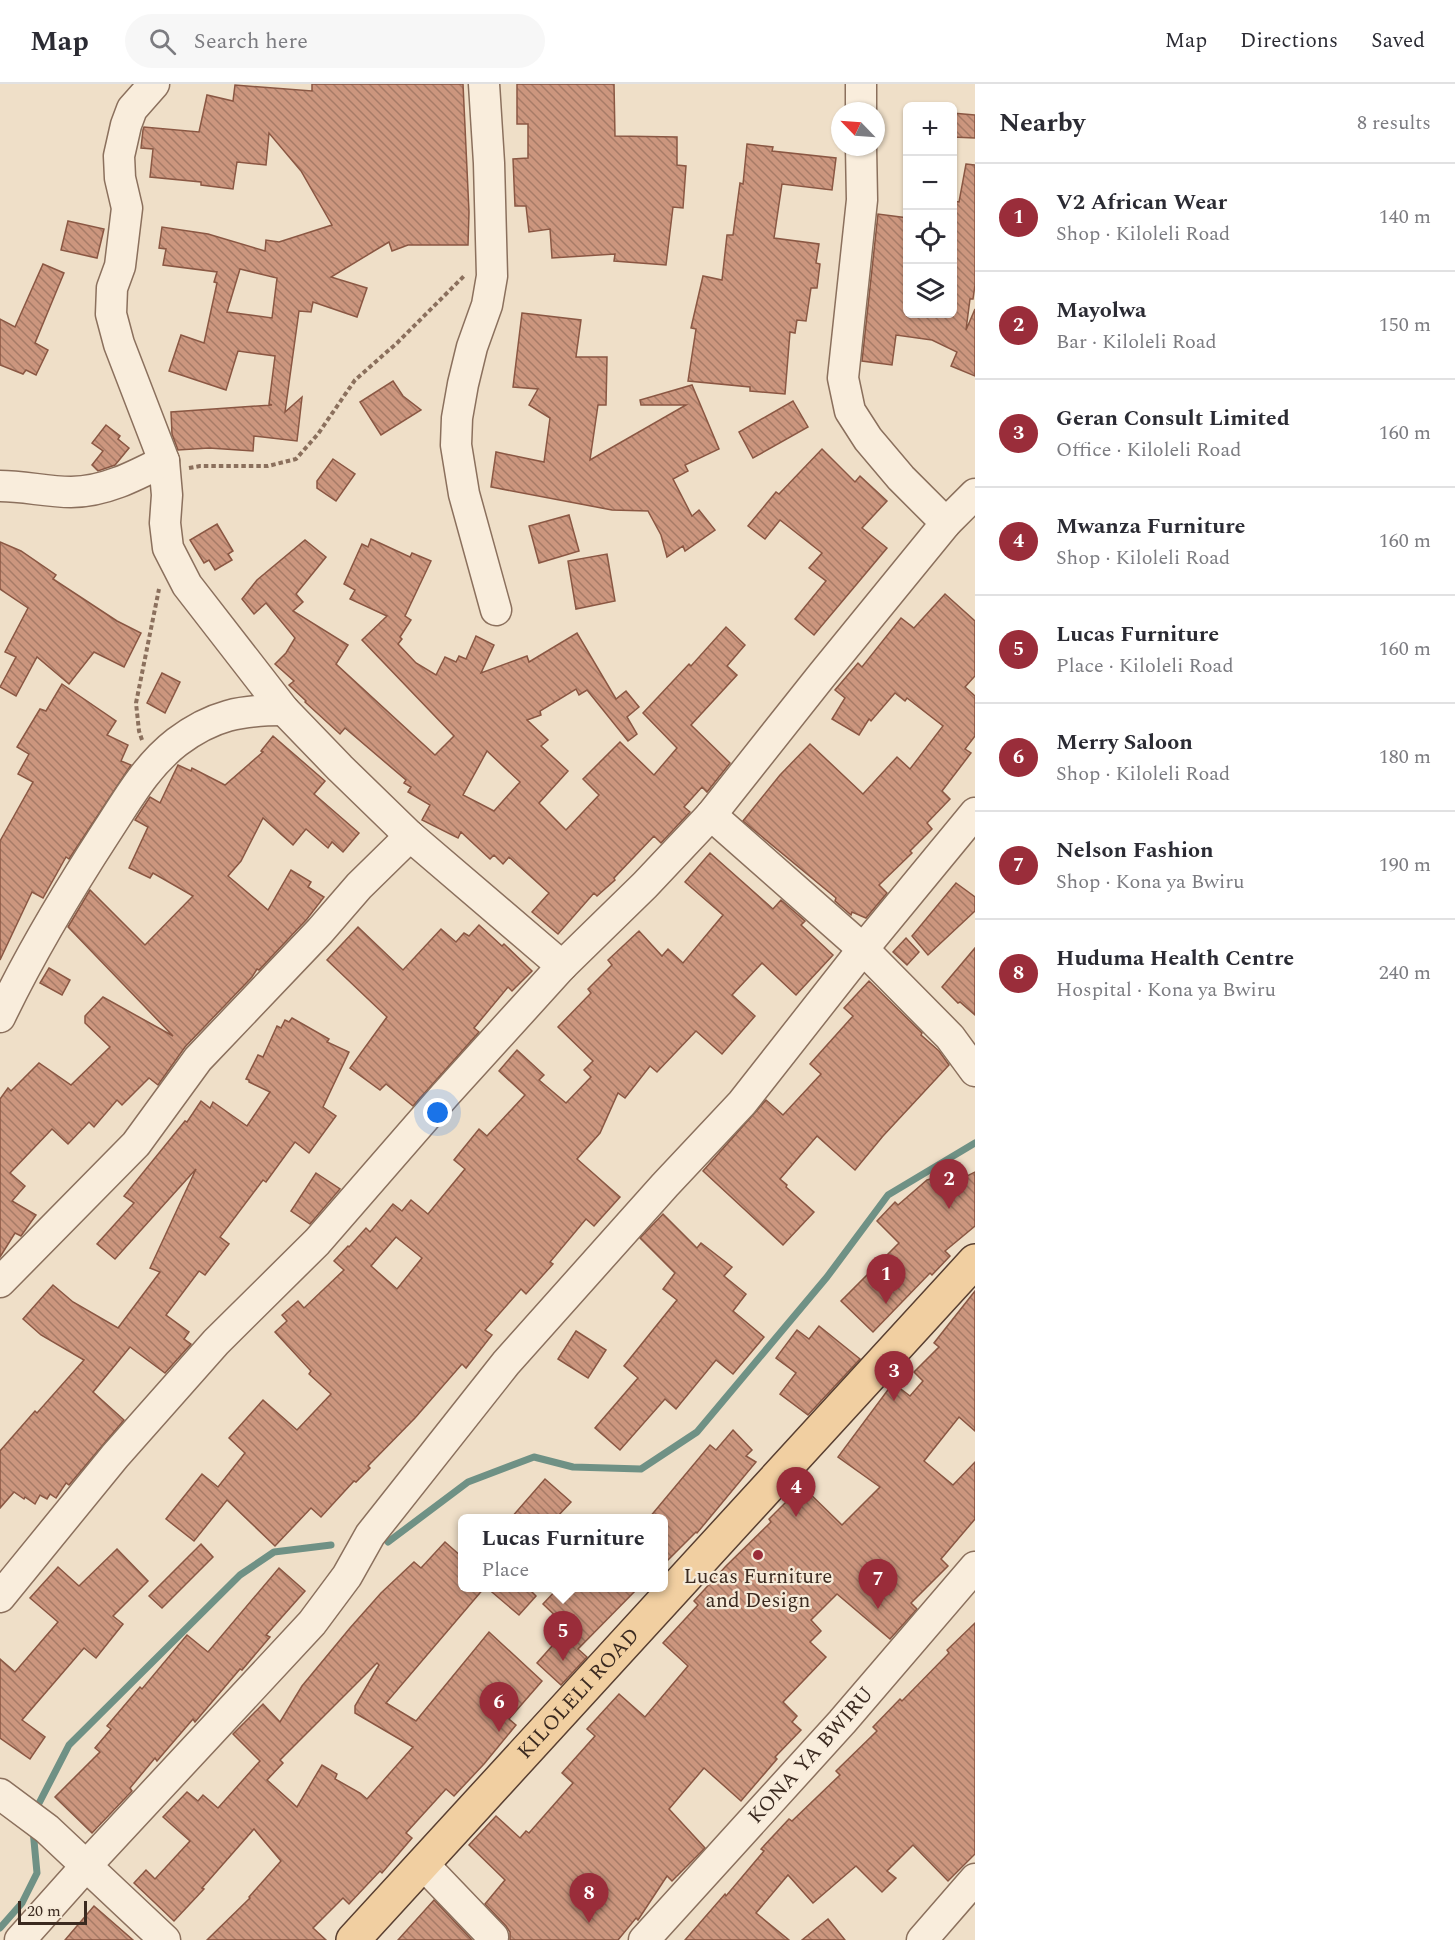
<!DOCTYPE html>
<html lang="en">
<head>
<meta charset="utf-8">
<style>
  :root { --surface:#fff; --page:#f7f7f7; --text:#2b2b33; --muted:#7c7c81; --line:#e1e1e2; --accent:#9a2d3a }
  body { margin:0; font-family:Spectral,serif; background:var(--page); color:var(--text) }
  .controls { position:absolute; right:18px; top:18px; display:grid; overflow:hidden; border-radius:9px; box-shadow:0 2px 4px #0004 }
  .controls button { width:54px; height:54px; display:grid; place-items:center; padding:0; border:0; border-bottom:2px solid var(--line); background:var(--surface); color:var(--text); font:30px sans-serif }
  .compass { position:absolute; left:831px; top:18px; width:54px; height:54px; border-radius:50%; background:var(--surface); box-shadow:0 2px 4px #0004; rotate:295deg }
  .scale { position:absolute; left:18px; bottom:15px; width:69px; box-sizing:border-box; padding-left:6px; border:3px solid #3b2a20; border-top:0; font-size:16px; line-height:21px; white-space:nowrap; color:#3b2a20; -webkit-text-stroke:4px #f6ead8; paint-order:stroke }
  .you { position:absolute; left:438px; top:1029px; width:21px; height:21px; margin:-15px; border:4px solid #fff; border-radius:50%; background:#1a73e8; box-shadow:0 0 0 9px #1a73e833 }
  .badge { display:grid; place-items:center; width:39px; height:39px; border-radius:50%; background:var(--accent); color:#fff; font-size:20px; font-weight:700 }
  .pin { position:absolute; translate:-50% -50px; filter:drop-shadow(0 2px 3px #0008) }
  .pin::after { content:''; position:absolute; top:32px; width:21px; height:18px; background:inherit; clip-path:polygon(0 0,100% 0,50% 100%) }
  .popup { position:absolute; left:458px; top:1430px; width:210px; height:78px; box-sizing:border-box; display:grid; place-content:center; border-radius:9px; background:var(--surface); filter:drop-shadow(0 2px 4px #0005); font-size:20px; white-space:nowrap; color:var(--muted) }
  .popup b { font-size:22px; color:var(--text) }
  .popup::after { content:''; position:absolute; left:50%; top:100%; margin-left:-12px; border:12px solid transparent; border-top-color:var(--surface) }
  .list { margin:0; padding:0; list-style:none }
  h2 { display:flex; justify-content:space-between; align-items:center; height:78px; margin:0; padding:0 24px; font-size:26px }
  h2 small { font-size:20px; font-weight:400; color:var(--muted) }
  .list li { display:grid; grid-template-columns:39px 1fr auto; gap:18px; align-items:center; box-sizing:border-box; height:108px; padding:0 24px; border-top:2px solid var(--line) }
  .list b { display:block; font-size:22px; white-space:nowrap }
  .list p { margin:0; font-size:20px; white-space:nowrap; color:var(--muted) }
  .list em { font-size:20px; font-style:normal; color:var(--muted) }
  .icon { flex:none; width:33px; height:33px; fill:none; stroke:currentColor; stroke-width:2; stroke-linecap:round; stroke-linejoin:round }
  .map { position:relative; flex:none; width:975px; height:1856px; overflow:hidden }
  header { display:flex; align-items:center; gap:36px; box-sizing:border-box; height:84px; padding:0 30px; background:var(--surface); border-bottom:2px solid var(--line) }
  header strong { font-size:28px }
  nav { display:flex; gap:33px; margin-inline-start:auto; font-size:21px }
  .search { width:420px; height:54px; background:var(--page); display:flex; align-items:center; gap:15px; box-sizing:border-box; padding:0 21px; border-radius:33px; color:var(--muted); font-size:22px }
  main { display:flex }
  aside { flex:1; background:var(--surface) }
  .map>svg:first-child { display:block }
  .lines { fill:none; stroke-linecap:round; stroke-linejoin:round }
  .stream { stroke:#6f9185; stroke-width:7 }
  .building { fill:url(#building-back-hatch); stroke:#8a5743; stroke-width:1.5; fill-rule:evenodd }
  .minor-casing { stroke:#8b705d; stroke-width:33 }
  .major-casing { stroke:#593f31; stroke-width:36 }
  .path { stroke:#8b705d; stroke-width:4; stroke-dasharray:4.5 3; stroke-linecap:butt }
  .minor { stroke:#f9eddc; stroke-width:30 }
  .major { stroke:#f1cfa1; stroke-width:33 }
  .poi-dot { fill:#9a2d3a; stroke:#f6ead8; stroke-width:2 }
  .labels { text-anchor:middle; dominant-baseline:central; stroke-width:4.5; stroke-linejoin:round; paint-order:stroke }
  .poi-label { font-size:21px; fill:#3b2a20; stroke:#f6ead8 }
  .street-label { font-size:21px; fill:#3b2a20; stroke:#f6ead8 }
</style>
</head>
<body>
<header>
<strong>Map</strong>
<div class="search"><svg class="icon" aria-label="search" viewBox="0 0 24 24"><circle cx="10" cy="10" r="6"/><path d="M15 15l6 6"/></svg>Search here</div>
<nav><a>Map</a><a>Directions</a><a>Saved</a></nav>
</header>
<main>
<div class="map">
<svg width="975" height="1856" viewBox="0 0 975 1856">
  <defs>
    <pattern id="building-back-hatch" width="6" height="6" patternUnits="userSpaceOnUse" patternTransform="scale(1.5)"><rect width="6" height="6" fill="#cc967e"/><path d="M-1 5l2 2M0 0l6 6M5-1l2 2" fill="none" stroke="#a77b67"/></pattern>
  </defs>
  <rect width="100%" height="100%" fill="#efdfc8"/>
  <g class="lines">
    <g class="stream">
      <polyline points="388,1458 468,1398 534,1373 573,1383 641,1385 697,1348 827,1193 888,1111 975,1059"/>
      <polyline points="35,1727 69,1661 240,1491 274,1468 331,1461"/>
      <polyline points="0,1844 22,1819 37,1789 33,1746"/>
    </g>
  </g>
  <g class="building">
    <path d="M 312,0 L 463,0 L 469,128 L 468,161 L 408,161 L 392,167 L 389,158 L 331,193 L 367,204 L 357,233 L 313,218 L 311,228 L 299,227 L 285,328 L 302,313 L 297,357 L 254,352 L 253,367 L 209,364 L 178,366 L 172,350 L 171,328 L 272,321 L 269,320 L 275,272 L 238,267 L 226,306 L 169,287 L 181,251 L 204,259 L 217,199 L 214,198 L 217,188 L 163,181 L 166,165 L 159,164 L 162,143 L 208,150 L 265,167 L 266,156 L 279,158 L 332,141 L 301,87 L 269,49 L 266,81 L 237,78 L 233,105 L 201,101 L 201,98 L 150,93 L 153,65 L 141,64 L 143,46 L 144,43 L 199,48 L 207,11 L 233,17 L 235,1 L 312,7 ZM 240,185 L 277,194 L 272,234 L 227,228 Z"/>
    <polygon points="517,0 614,0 615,52 677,53 677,81 686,82 683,124 673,123 666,181 614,177 615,170 552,174 550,145 529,148 526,122 515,122 513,75 528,74 528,40 517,40"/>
    <polygon points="952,29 975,31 975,54 952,53"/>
    <polygon points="747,60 773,63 772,67 836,74 832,106 782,100 774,154 819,160 816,179 820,180 817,204 811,204 806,237 797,236 795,249 790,248 785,310 750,307 750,303 688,297 696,245 691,244 703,192 722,196 727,151 733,151 740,99 743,100"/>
    <polygon points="966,80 975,81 975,201 973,215 970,215 966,246 975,225 975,292 951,282 957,268 932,256 896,251 892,281 862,277 878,130 908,134 908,230 952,230 952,117 959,118"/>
    <polygon points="68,137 104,145 97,174 61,166"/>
    <polygon points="43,180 64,189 35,259 48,266 36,291 26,286 23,290 0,281 0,235 15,243"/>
    <polygon points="522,229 581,236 576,273 607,273 606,321 598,321 590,376 686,321 641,321 640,316 692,301 719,365 685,381 688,387 673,395 692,432 699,426 715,446 685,467 683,462 667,473 661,451 648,427 612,426 491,403 496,368 544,378 550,334 529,321 538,305 513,303"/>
    <polygon points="393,297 403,312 421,326 381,351 360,318"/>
    <polygon points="793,317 808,343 753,374 739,348"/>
    <polygon points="106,341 120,352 118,355 129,364 115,381 98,387 92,381 103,367 92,359"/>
    <polygon points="822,365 855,398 860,392 887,417 862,444 887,464 814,551 795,535 826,497 809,484 822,469 780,436 765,455 748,442 776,408 779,410"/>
    <polygon points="333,375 355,390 336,417 317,404 317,397"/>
    <polygon points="569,431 579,467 539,479 529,442"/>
    <polygon points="217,440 233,467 228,470 232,476 215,486 209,476 204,479 190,456"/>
    <path d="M 371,455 L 410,473 L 412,469 L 431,477 L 405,532 L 411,536 L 400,553 L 402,555 L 398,560 L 416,579 L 436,591 L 445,573 L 456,578 L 459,572 L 466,575 L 476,552 L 494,561 L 481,589 L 527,572 L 529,578 L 577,549 L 616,615 L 626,607 L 639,623 L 627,633 L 637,650 L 628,657 L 587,606 L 579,611 L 576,605 L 540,627 L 541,631 L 527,636 L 548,656 L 541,662 L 568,687 L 539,719 L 566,746 L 599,711 L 583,695 L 620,658 L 654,691 L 677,664 L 643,629 L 689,580 L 691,582 L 726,543 L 745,561 L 727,582 L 737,591 L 691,641 L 730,679 L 707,708 L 702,703 L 684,723 L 690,728 L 661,759 L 654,752 L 614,794 L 615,796 L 597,812 L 594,809 L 558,850 L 532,828 L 549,809 L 509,773 L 503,780 L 494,771 L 490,775 L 461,748 L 458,754 L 422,736 L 430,721 L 408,708 L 411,703 L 404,699 L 406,696 L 345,644 L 340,650 L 305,618 L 306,617 L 289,601 L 294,597 L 275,580 L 286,569 L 295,554 L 266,519 L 254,530 L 242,515 L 257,496 L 305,456 L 326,473 L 296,510 L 303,518 L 293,527 L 348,561 L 336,580 L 435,671 L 454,652 L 362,556 L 387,532 L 350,515 L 355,506 L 344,500 L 362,460 L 368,463 ZM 487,667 L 520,698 L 494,727 L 463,711 Z"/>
    <polygon points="0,458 21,467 56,491 53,495 117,537 141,549 124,583 94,568 69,600 37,573 16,612 0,603 16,573 5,568 28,524 0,505"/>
    <polygon points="607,470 615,517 576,525 568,477"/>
    <polygon points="945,510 975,537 975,592 965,603 975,612 975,652 965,665 971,669 942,707 950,715 927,739 932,745 910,767 912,769 879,801 887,809 866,834 852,828 851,831 835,817 836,814 743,737 780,691 810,660 863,710 897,673 910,685 943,642 907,614 905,617 895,609 871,637 869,635 859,651 832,635 845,614 835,606 858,579 862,583 901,534 914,544"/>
    <polygon points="162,589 180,598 165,629 147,619"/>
    <polygon points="62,600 116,637 107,651 128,661 121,677 131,681 69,775 66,773 43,814 32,808 0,876 0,757 33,698 18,690 29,670 17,663 40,625 46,627"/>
    <polygon points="273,652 325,697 314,710 359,749 343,768 332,758 328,764 306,745 293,761 263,734 241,777 228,792 268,826 291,786 311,798 308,803 324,813 307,835 259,886 257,885 252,893 185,963 158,1001 149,994 122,1021 117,1016 94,1043 89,1038 68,1060 52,1045 10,1089 25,1102 12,1117 36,1131 21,1152 15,1149 0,1173 0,1015 8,1004 11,1007 39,979 71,1001 110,963 85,939 85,932 103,913 173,952 68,843 90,806 145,861 193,812 153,789 150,794 129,784 148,743 135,736 150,713 160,719 178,681 191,687 192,684 225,701 263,668 261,667"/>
    <path d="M 710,769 L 773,825 L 781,816 L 805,837 L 801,841 L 833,871 L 796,911 L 762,879 L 732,911 L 755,932 L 722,970 L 696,947 L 657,988 L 650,982 L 625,1014 L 618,1009 L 600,1049 L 577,1075 L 620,1113 L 594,1142 L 586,1135 L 550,1178 L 553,1180 L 526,1210 L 521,1205 L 485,1246 L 492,1251 L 466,1284 L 462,1280 L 415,1334 L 368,1382 L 370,1384 L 356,1398 L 354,1397 L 321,1433 L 311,1424 L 275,1462 L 227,1416 L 194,1457 L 166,1435 L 202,1390 L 218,1403 L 245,1369 L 229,1354 L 263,1316 L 297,1346 L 331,1310 L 309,1290 L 311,1287 L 275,1248 L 287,1237 L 282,1231 L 298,1217 L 304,1224 L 344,1186 L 334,1177 L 348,1162 L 349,1163 L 366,1144 L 370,1148 L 393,1120 L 402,1127 L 411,1116 L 428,1130 L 465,1085 L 454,1076 L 479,1045 L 487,1052 L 525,1011 L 499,987 L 517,966 L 544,991 L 539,996 L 566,1019 L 591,993 L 584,986 L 593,977 L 558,943 L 591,909 L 588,905 L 612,881 L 608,876 L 639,847 L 662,872 L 668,865 L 683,879 L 723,831 L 685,798 ZM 396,1153 L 422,1174 L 397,1205 L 371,1182 Z"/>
    <polygon points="956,799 975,813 975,827 928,871 912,852"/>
    <polygon points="479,841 502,862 504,860 532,887 512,907 508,903 474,944 479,948 413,1022 386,1000 380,1006 350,984 387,933 327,876 358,843 403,886 441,845 456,858 464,849 469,852"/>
    <polygon points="906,854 919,868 907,881 893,868"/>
    <polygon points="975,864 975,931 960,918 958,919 942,903"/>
    <polygon points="49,884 70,896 62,911 40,899"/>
    <polygon points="869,897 922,949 921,951 939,967 949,981 883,1052 855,1086 817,1052 780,1095 787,1101 786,1103 814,1128 783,1161 703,1087 766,1016 783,1031 821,990 810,980 853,932 844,924"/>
    <polygon points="292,934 329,955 327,958 349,968 323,1023 336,1032 309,1069 295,1058 266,1098 263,1096 220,1153 229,1160 205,1191 199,1187 166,1231 189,1248 184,1255 191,1260 165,1289 130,1263 93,1308 124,1336 69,1401 66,1399 56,1414 50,1410 47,1415 40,1411 35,1420 25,1413 24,1415 14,1408 0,1424 0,1367 35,1327 37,1329 84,1276 41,1251 23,1235 53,1201 73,1218 118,1244 160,1188 150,1184 196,1085 115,1175 97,1160 134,1119 124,1112 185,1037 187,1038 201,1017 210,1024 213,1018 247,1042 270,1008 249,998 249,996 246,995 258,971 263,973 277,942 281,944 285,936 289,938"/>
    <polygon points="958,1088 959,1096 975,1088 975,1142 945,1167 950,1172 932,1191 930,1189 873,1248 841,1217 899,1159 877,1137 895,1118 898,1121 927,1096"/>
    <polygon points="316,1089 340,1105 310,1140 291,1127"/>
    <polygon points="663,1130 697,1164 701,1159 732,1183 724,1192 746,1210 733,1227 764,1253 733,1290 716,1276 676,1325 665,1315 620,1366 595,1344 638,1294 624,1282 677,1216 663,1205 675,1189 640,1154"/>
    <polygon points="975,1207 975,1347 959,1333 924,1377 953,1401 975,1378 975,1435 941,1475 948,1482 911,1519 917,1525 890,1555 837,1510 811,1536 821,1547 810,1558 826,1573 783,1618 797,1632 792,1638 801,1646 775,1673 777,1675 741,1717 704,1684 669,1725 705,1764 672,1797 667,1792 638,1836 636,1834 618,1856 510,1856 510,1848 506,1842 485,1820 505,1796 469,1761 496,1732 520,1754 526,1747 529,1749 573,1699 562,1689 595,1652 587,1645 619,1610 645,1633 688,1582 663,1559 698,1521 694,1517 726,1482 771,1438 769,1435 802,1402 842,1441 880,1403 838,1373 893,1299 910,1312 923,1297 914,1288 939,1263 934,1259"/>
    <polygon points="819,1242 860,1275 808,1331 780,1310 796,1289 776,1274 797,1246 809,1255"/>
    <polygon points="576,1247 606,1266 588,1294 558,1275"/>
    <polygon points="733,1346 752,1366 746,1372 756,1378 697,1449 696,1448 663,1481 663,1434 649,1434 710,1361 716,1366"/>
    <polygon points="545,1395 571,1418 556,1434 511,1434"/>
    <path d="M 445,1458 L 462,1473 L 462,1503 L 485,1503 L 386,1619 L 416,1637 L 489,1548 L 542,1597 L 509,1635 L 516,1641 L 484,1680 L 454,1712 L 446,1705 L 406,1749 L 412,1754 L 382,1789 L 380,1787 L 349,1820 L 343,1814 L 313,1844 L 326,1856 L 207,1856 L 250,1814 L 249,1813 L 281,1777 L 254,1745 L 202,1804 L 204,1805 L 174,1837 L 134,1799 L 146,1786 L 155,1795 L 190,1757 L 163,1733 L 187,1708 L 198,1717 L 203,1711 L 218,1724 L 260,1677 L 233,1650 L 263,1620 L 280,1638 L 302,1602 L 350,1544 L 381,1509 L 414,1478 L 421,1484 ZM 377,1579 L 379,1581 L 355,1622 L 355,1629 L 413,1663 L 367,1715 L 360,1709 L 335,1695 L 337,1690 L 322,1681 L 297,1723 L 267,1696 L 283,1679 L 280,1676 Z"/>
    <polygon points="201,1460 213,1473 162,1524 149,1512"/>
    <polygon points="117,1465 148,1497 113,1532 123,1540 96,1574 84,1564 22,1636 45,1653 30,1675 0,1654 0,1575 15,1588 58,1538 30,1514 58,1483 79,1502"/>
    <polygon points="279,1484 305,1507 266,1551 270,1553 242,1586 240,1585 195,1638 193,1635 157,1677 155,1674 130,1704 132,1707 92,1749 55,1713 100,1668 95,1664 111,1645 107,1642 140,1603 142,1605 187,1551 208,1568"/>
    <polygon points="486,1503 527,1503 536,1512 519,1531"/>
    <polygon points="559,1503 639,1503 578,1565 587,1573 561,1601 537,1579 568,1544 543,1520"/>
    <polygon points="975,1539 975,1770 948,1797 913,1761 887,1787 896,1794 882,1808 856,1782 813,1819 788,1791 756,1829 789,1856 685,1856 725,1810 726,1812 764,1767 761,1765 789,1735 792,1737 840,1691 836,1687 877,1647 873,1643 900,1615 902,1617 949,1569 947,1566"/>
    <polygon points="434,1816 472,1856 398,1856"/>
    <polygon points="94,1822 133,1856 65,1856"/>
    <polygon points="828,1835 845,1856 802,1856"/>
  </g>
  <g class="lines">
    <g class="minor-casing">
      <g id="minor">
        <polyline points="154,0 132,25 126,41 119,72 120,94 127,124 120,182 112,204 111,230 119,260 164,377 167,411 165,439 168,464 187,501 284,626 340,684 410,752 562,882"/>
        <polyline points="484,0 489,79 492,192 487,221 472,263 463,300 457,334 456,361 464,410 496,526"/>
        <polyline points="861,0 861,27"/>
        <polyline points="861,63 862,116 843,294 850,327 868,355 901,394 946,439"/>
        <path d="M 0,402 C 24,402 47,408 71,408 C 104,408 135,392 164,377"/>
        <polyline points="711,731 863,865 950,953 975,987"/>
        <path d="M 0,933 C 31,868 68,807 107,747 C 128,715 146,682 177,658 C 213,631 241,626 284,626"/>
        <polyline points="0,1198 136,1060 198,975 320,847 359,802 410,752"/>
        <polyline points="0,1513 115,1372 216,1258 317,1158 444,1012 562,882 645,801 711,731 822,591 946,439 975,410"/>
        <polyline points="0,1710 47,1745 165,1856"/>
        <polyline points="422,1779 493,1853"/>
        <polyline points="20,1856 86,1782 312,1539 347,1492 370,1451 506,1279 665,1101 742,1019 863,865 975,729"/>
        <path id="s1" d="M 644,1856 L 842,1638 L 975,1483"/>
        <polyline points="922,1856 975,1795"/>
      </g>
    </g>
    <g class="major-casing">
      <g id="major">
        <path id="s2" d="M 353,1856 L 975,1177"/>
      </g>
    </g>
    <g class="path">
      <polyline points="189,384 200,382 268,382 296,375 318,350 355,296 397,259 465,191"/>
      <polyline points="142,656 139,647 136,619 159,505"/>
    </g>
    <use href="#minor" class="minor"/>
    <use href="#major" class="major"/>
  </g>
  <circle class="poi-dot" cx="758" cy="1471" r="6"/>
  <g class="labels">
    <g class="poi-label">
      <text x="758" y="1493">Lucas Furniture<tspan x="758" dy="24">and Design</tspan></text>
    </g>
    <g class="street-label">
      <text stroke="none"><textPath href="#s2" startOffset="334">KILOLELI ROAD</textPath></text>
      <text stroke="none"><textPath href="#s1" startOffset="249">KONA YA BWIRU</textPath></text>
    </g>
  </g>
</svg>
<div class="controls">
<button>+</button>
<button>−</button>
<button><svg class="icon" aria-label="locate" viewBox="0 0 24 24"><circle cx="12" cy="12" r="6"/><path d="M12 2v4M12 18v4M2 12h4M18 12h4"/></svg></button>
<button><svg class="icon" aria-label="layers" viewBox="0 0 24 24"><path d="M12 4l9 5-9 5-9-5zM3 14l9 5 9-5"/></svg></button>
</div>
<svg class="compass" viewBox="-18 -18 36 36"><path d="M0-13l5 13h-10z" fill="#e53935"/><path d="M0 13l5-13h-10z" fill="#7c7c81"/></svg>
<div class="scale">20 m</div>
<div class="you"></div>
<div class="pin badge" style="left:886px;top:1220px">1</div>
<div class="pin badge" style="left:949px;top:1125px">2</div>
<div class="pin badge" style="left:894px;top:1317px">3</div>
<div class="pin badge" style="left:796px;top:1433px">4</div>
<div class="pin badge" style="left:563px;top:1577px">5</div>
<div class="popup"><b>Lucas Furniture</b>Place</div>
<div class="pin badge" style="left:499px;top:1648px">6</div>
<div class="pin badge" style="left:878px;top:1525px">7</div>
<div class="pin badge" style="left:589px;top:1839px">8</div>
</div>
<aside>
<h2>Nearby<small>8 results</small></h2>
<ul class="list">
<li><span class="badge">1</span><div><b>V2 African Wear</b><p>Shop · Kiloleli Road</p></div><em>140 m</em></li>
<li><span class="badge">2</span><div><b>Mayolwa</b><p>Bar · Kiloleli Road</p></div><em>150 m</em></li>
<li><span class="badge">3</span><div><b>Geran Consult Limited</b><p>Office · Kiloleli Road</p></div><em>160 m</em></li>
<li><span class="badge">4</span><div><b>Mwanza Furniture</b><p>Shop · Kiloleli Road</p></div><em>160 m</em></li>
<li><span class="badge">5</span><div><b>Lucas Furniture</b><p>Place · Kiloleli Road</p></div><em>160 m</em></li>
<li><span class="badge">6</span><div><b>Merry Saloon</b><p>Shop · Kiloleli Road</p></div><em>180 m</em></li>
<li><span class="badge">7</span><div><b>Nelson Fashion</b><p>Shop · Kona ya Bwiru</p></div><em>190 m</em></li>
<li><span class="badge">8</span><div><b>Huduma Health Centre</b><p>Hospital · Kona ya Bwiru</p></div><em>240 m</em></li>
</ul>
</aside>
</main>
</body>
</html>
